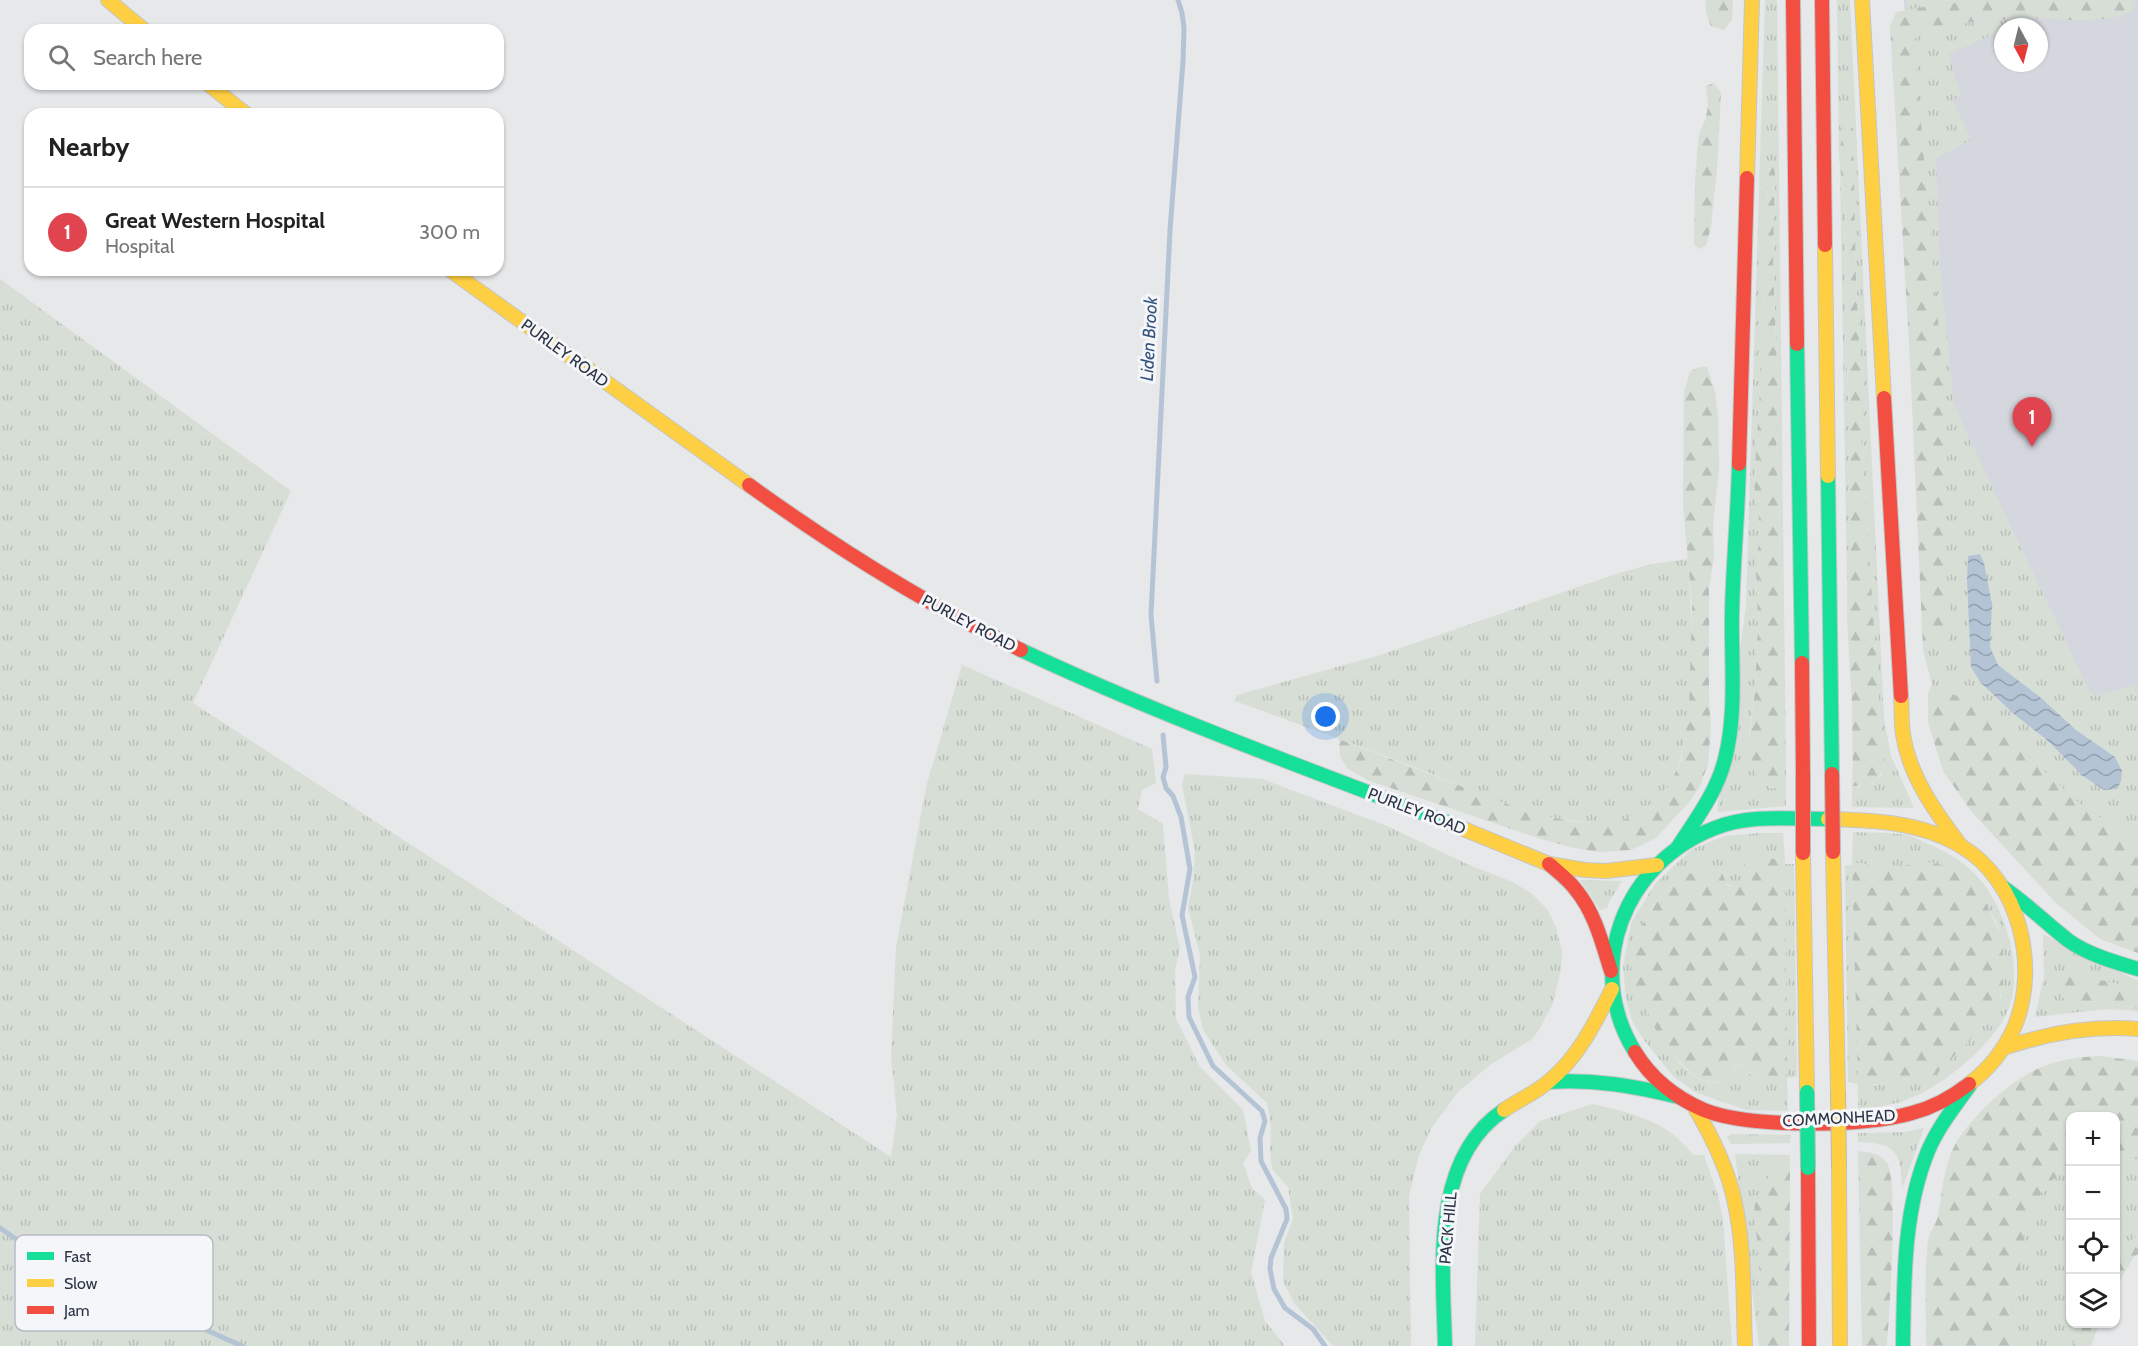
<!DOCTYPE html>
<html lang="en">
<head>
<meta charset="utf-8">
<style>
  :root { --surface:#fff; --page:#f6f6f6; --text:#222; --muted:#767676; --line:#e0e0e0; --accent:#0f766e }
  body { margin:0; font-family:Cabin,sans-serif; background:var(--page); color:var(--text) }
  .controls { position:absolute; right:18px; bottom:18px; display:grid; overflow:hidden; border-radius:12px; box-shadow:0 2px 4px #0004 }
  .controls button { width:54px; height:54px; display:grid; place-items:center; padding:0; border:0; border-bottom:2px solid var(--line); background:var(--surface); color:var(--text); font:30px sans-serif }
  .compass { position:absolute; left:1994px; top:18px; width:54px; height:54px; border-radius:50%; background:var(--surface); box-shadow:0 2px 4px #0004; rotate:173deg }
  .you { position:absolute; left:1326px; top:717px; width:21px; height:21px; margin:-15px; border:4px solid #fff; border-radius:50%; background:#1a73e8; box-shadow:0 0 0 9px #1a73e833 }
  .badge { display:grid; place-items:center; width:39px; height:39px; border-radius:50%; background:var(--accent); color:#fff; font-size:20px; font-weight:700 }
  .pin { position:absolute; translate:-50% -50px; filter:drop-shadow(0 2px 3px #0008) }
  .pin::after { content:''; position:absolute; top:32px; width:21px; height:18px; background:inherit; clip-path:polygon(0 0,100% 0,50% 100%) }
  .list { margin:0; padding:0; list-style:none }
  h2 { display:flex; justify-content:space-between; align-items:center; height:78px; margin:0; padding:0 24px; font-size:26px }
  h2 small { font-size:20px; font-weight:400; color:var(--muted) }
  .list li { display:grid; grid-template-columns:39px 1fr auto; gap:18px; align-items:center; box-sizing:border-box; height:90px; padding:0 24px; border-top:2px solid var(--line) }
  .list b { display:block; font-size:22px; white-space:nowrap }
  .list p { margin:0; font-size:20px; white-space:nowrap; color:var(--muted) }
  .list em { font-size:20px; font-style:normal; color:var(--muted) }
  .icon { flex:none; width:33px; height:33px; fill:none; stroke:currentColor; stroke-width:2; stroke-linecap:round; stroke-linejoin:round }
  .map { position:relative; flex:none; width:2138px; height:1346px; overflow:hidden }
  .search { position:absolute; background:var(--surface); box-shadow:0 2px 4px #0004; left:24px; top:24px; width:480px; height:66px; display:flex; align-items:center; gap:15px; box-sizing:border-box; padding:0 21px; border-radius:18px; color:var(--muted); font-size:22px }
  .panel { position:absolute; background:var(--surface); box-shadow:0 2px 4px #0004; left:24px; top:108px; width:480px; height:168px; border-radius:18px }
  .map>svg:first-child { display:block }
  .built { fill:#d4d7dd; fill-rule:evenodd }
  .grass { fill:url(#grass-tufts) }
  .forest { fill:url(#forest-firs) }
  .water { fill:url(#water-waves) }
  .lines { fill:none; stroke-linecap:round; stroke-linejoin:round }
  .stream { stroke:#b4c4d5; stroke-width:5 }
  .fast-casing { stroke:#c4c6c8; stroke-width:16 }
  .slow-casing { stroke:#c4c6c8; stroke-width:16 }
  .jam-casing { stroke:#c4c6c8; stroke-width:16 }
  .fast { stroke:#16e098; stroke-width:14 }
  .slow { stroke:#ffcf43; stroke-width:14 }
  .jam { stroke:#f24e42; stroke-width:14 }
  .fast-bridge-casing { stroke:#b8bbbf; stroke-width:16; stroke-linecap:butt }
  .slow-bridge-casing { stroke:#b8bbbf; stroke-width:16; stroke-linecap:butt }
  .jam-bridge-casing { stroke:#b8bbbf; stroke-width:16; stroke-linecap:butt }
  .fast-bridge { stroke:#16e098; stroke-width:14 }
  .slow-bridge { stroke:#ffcf43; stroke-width:14 }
  .jam-bridge { stroke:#f24e42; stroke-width:14 }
  .labels { text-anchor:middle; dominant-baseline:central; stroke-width:6; stroke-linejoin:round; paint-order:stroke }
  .street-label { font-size:16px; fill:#2b3445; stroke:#f4f6f9 }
  .water-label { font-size:18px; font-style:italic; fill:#34527a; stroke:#f4f6f9 }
  .key { fill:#f4f6f9; stroke:#b8bcc3; stroke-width:1.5 }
  .key-label { font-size:16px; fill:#2b3445 }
</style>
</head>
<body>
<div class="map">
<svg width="2138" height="1346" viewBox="0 0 2138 1346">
  <defs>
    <pattern id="grass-tufts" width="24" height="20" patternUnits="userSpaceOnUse" patternTransform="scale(1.5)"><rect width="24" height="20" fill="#d6ded6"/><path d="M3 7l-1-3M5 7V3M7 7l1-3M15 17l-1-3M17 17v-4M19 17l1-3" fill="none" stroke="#b8bfb9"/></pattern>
    <pattern id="forest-firs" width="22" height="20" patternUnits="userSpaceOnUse" patternTransform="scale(1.5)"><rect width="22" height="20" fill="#d6ded6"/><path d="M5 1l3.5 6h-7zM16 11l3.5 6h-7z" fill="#b8bfb9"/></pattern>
    <pattern id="water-waves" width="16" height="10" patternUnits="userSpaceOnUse" patternTransform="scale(1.5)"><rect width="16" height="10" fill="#b4c4d5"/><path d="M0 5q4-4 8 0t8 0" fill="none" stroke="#93a0af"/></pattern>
  </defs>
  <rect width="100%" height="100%" fill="#e6e8ea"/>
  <path class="built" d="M 1904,0 L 2138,0 L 2138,944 L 1943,739 L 1910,155 ZM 2003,27 L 2039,27 L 2039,63 L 2003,63 Z"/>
  <g class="grass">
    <polygon points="1765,0 1777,0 1786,775 1784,775 1783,768 1779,719 1779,618 1781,607 1776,425 1778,395 1773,267 1775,173 1770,168 1767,183 1768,207 1762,254 1764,319 1760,347 1760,387 1754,484 1760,527 1756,572 1758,624 1755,691 1749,733 1754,772 1770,788 1786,788 1786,806 1717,812 1746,606"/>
    <path d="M 1837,0 L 1850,0 L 1884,719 L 1891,756 L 1914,808 L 1852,807 L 1852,765 L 1853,786 L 1858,787 L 1872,784 L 1881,776 L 1885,761 L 1880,714 L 1861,436 L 1863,376 L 1860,361 L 1856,279 L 1853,129 L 1848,116 L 1845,116 C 1842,129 1843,142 1839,156 Z"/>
    <polygon points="1907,0 1989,0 1941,4 1908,10"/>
    <polygon points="2030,18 2009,27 2003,27 2003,30 1949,54 1956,81 1962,95 1953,100 1971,140 1936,158 1940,269 1954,403 1970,440 2089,690 2096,696 2133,685 2138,696 2138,845 2078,802 1966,700 1932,685 1923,650 1951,641 1943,525 1948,442 1914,40 1923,27"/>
    <polygon points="1840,169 1846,222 1845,326 1850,429 1849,513 1851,552 1847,582"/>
    <polygon points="0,279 291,491 193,703 891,1157 897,1116 891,1056 896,948 926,787 962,665 1152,749 1156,783 1142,790 1138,809 1163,824 1169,899 1180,949 1175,970 1176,1019 1200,1067 1243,1110 1251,1151 1243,1163 1252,1188 1265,1200 1251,1272 1265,1321 1285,1346 0,1346"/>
    <path d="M 1688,559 C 1692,611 1699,750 1666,790 C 1654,806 1628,821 1608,824 C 1601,825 1593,823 1586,822 C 1525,818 1470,788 1414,767 C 1355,744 1295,723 1235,701 L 1237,695 L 1380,655 L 1619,573 L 1652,564 Z"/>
    <polygon points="1185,774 1262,779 1387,826 1469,865 1513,882 1531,893 1547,909 1556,927 1562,951 1561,970 1553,1003 1540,1028 1532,1039 1490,1065 1459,1091 1432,1127 1419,1155 1409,1196 1411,1346 1333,1346 1294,1303 1283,1281 1284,1243 1293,1219 1288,1187 1272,1169 1270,1149 1271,1126 1267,1103 1226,1065 1203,1030 1198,1007 1200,955 1188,908 1193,881 1195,851 1182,785"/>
    <path d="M 1853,832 C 1870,833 1890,832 1907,835 C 1914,836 1921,841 1928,844 C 1953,855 1973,867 1988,890 C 2008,922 2019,961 2012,998 C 2004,1037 1946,1084 1911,1098 C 1895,1105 1876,1107 1858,1110 L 1858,1084 L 1848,1082 L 1845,865 L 1852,865 L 1859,1083 C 1877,1085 1882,1087 1898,1076 L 1911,1082 L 1942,1068 L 1977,1031 L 2001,996 L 2003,960 L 2001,935 L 1996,921 L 1978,891 L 1964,875 L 1948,866 L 1927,862 L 1879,869 L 1866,864 L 1852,863 Z"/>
    <path d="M 1760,833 L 1783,833 L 1785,859 L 1761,858 L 1742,879 L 1740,886 L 1733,888 L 1725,882 L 1720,868 C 1705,873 1686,876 1673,885 C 1647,905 1630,941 1632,974 C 1634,990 1642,1002 1650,1016 C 1653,1023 1656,1030 1659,1037 C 1666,1051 1690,1076 1704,1081 C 1711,1084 1720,1083 1727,1082 L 1738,1064 C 1743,1067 1746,1071 1750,1074 C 1761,1081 1775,1076 1786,1074 L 1785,864 L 1794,864 L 1797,1077 L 1787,1078 L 1788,1111 L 1746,1110 L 1695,1092 L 1674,1077 L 1644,1040 L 1632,1021 L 1626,998 L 1623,967 L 1631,923 L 1655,884 L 1692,849 L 1725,836 Z"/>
    <polygon points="1580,880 1622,881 1609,902 1607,908 1600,910"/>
    <polygon points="2043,934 2138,981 2138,989 2068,972 2079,1001 2108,1002 2138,1009 2138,1012 2128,1010 2106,1009 2035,1017 2044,976"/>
    <path d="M 1592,1104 C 1631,1113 1667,1120 1693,1155 L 1704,1155 L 1718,1195 L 1723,1219 L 1732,1346 L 1475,1346 L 1480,1194 L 1515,1146 L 1540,1121 Z"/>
    <path d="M 1924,1128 L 1902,1189 C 1901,1151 1896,1143 1858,1142 L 1858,1133 L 1905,1132 Z"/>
    <polygon points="1732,1134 1791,1135 1790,1143 1731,1144 1727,1137"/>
    <polygon points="1735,1154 1790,1155 1762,1185 1764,1197 1754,1202 1765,1346 1759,1346"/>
    <polygon points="2138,1159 2138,1235 2124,1246 2116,1256 2116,1160"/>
    <polygon points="2070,1168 2070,1324 2082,1324 2072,1346 2015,1346 2014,1324 2024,1229 2045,1185"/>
  </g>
  <g class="forest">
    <polygon points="1706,0 1733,0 1732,20 1724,30 1711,26 1706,12"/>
    <path d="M 1989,0 L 2136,0 C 2138,29 2046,18 2030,18 C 1995,19 1958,24 1923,27 L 1914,40 L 1948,442 L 1943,525 L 1951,641 L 1923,650 L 1910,360 L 1890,26 L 1896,12 L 1941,4 Z"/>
    <polygon points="1714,83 1721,93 1717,169 1711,227 1706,246 1699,249 1694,244 1695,180 1699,134 1706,118 1708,105 1706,86"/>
    <polygon points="1845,116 1848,116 1853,129 1856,279 1860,361 1863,376 1861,436 1880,714 1885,761 1883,770 1877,780 1866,786 1853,786 1852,705 1847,620 1847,582 1851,552 1849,513 1850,429 1845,326 1846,222 1839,156"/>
    <polygon points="1773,166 1775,173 1773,267 1778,395 1776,425 1781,607 1779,618 1779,719 1783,768 1784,775 1786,775 1786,788 1770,788 1754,772 1748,746 1755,691 1758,624 1756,572 1760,527 1754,484 1760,387 1760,347 1764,319 1762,254 1768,207 1767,183 1770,168"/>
    <polygon points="1699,367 1707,367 1715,392 1718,417 1719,468 1713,526 1714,556 1709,589 1709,700 1711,727 1708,764 1700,786 1690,801 1656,838 1631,850 1600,852 1574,848 1541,839 1367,780 1347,768 1340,756 1339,739 1523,810 1568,821 1607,824 1626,819 1652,803 1667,790 1681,761 1689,710 1692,605 1683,506 1684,391 1690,372"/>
    <polygon points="1932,685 1966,700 2078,802 2138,845 2138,953 2100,939 2056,903 1971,811 1943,771 1928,722 1928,693"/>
    <path d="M 1761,858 L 1785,859 L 1787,1074 C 1775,1079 1761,1081 1750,1073 C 1745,1070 1743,1066 1738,1064 C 1732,1069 1734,1077 1727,1082 C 1703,1085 1696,1078 1680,1062 C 1674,1057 1668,1052 1663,1046 C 1658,1039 1656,1029 1652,1021 C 1645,1005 1634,993 1632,975 C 1627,929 1669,870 1717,865 L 1720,868 L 1727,885 L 1733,888 L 1740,886 C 1746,867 1735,862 1761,858 Z"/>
    <path d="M 1927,862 L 1948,866 L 1964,875 L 1983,897 L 2001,935 L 2003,946 L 2003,984 L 1997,1007 L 1966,1044 L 1935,1075 L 1911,1082 L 1898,1076 C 1882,1086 1877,1085 1858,1083 L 1852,863 L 1866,864 L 1879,869 Z"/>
    <polygon points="2068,972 2138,989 2138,1009 2108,1002 2079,1001 2063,998 2056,986"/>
    <path d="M 2100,1056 L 2138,1061 L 2138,1159 L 2116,1160 L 2116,1116 L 2070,1116 L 2070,1168 L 2045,1185 L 2024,1229 L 2014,1323 L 2015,1346 L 1926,1346 C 1926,1312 1924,1275 1928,1241 C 1929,1232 1936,1225 1938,1216 C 1942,1194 1943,1170 1953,1149 C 1967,1120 2011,1079 2042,1067 C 2061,1059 2080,1057 2100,1056 Z"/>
    <path d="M 1858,1151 C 1868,1152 1881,1153 1887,1163 C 1899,1182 1889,1315 1887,1346 L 1862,1346 Z"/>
    <polygon points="1790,1155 1789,1346 1765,1346 1754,1202 1764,1197 1762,1185"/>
    <path d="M 2138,1235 L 2138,1254 L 2133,1258 L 2116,1288 C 2115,1257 2112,1254 2138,1235 Z"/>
    <polygon points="2082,1324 2099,1324 2091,1346 2072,1346"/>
  </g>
  <polygon class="water" points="1980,554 1984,563 1992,604 1990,647 1998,665 2040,697 2076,730 2115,757 2122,771 2121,781 2117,789 2104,790 2083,776 2047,740 2014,714 1981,683 1971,667 1967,580 1968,556"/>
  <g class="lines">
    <g class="stream">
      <polyline points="1157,681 1151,615 1170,230 1183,61 1184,28 1182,13 1178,0"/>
      <polyline points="1163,735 1166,767 1163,777 1166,788 1173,796 1181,817 1190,869 1182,915 1195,977 1188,997 1189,1017 1213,1066 1262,1111 1265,1121 1260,1138 1261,1161 1286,1209 1287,1219 1271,1258 1270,1269 1274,1289 1285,1308 1313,1329 1325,1346"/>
      <polyline points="0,1228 41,1256 242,1346"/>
    </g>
    <g class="fast-casing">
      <g id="fast">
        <polyline points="1797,344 1802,663"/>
        <polyline points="1828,476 1832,774"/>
        <path d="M 1021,650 C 1161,716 1305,768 1449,823"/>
        <path d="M 1678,847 C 1696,819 1717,792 1725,759 C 1737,713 1731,661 1732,614 C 1733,564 1738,514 1739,464"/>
        <path d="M 2004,888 C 2027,904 2047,924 2069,941 C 2089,955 2115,962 2138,969"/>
        <path d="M 1635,1052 C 1583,968 1624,863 1715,828 C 1750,814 1791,819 1828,819"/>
        <path d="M 1549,1082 C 1594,1079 1635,1086 1679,1097"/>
        <path d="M 1445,1346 C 1443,1269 1430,1159 1504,1110"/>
        <path d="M 1903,1346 C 1904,1281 1903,1212 1928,1151 C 1938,1127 1955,1106 1970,1085"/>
      </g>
    </g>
    <g class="slow-casing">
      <g id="slow">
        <polyline points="108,0 144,30"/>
        <polyline points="1862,0 1884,398"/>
        <polyline points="208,84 246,114"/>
        <polyline points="1747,178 1752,0"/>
        <polyline points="1825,245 1828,476"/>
        <polyline points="450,270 749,485"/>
        <path d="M 1901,696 C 1902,708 1901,721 1903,734 C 1909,776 1936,813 1961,846"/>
        <path d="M 1828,819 C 1873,820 1921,822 1961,846 C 2020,881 2040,967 2014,1028 C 2004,1050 1988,1070 1969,1084"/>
        <polyline points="1449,823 1549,864 1585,870 1606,871 1657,865"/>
        <polyline points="1833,852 1838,1092"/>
        <polyline points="1803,853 1807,1092"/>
        <path d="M 2003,1048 C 2048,1033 2091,1025 2138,1029"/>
        <path d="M 1694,1106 C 1711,1135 1727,1166 1734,1199 C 1745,1247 1743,1297 1745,1346"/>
        <path d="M 1504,1110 C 1519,1100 1535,1093 1548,1082 C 1578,1058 1595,1023 1612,989"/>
        <polyline points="1839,1168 1840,1346"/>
      </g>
    </g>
    <g class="jam-casing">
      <g id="jam">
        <polyline points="1793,0 1797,344"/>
        <polyline points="1822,0 1825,245"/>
        <polyline points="1884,398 1901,696"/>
        <polyline points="1739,464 1747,178"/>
        <path d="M 749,485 C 835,547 925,604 1021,650"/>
        <polyline points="1802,663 1803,774"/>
        <path d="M 1549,864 C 1558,872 1569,880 1576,890 C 1595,913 1602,943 1611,971"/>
        <path d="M 1635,1052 C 1651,1078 1676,1098 1704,1110 C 1749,1128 1865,1127 1912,1113 C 1932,1108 1952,1097 1969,1084"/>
        <polyline points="1808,1168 1809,1346"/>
      </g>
    </g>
    <use href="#fast" class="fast"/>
    <use href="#slow" class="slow"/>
    <use href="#jam" class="jam"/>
    <g class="fast-bridge-casing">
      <polyline id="fast-bridge" points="1807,1092 1808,1168"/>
    </g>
    <g class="slow-bridge-casing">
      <polyline id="slow-bridge" points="1838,1092 1839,1168"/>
    </g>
    <g class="jam-bridge-casing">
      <g id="jam-bridge">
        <polyline points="1803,774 1803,853"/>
        <polyline points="1832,774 1833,852"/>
      </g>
    </g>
    <use href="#fast-bridge" class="fast-bridge"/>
    <use href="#slow-bridge" class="slow-bridge"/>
    <use href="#jam-bridge" class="jam-bridge"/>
  </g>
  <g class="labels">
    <g class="street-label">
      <text transform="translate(565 353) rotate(36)">PURLEY ROAD</text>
      <text transform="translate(969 623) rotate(28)">PURLEY ROAD</text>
      <text transform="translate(1417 811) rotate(21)">PURLEY ROAD</text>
      <text transform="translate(1839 1118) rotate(-3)">COMMONHEAD</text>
      <text transform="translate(1448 1228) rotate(-85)">PACK HILL</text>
    </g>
    <g class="water-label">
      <text transform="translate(1149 339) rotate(-87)">Liden Brook</text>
    </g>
  </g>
  <rect x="15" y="1235" width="198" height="96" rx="9" class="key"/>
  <rect x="27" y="1252" width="27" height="8" fill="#16e098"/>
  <rect x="27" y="1279" width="27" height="8" fill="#ffcf43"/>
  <rect x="27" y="1306" width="27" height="8" fill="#f24e42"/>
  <g class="key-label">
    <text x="64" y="1262">Fast</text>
    <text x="64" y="1289">Slow</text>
    <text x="64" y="1316">Jam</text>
  </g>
</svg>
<div class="controls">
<button>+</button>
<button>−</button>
<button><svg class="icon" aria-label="locate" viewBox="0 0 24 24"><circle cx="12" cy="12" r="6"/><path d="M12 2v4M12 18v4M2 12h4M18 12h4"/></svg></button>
<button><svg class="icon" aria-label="layers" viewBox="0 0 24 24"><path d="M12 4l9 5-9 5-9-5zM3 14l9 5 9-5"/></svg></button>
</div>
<svg class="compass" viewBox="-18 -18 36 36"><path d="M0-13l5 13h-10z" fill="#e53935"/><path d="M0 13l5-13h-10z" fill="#767676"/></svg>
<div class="you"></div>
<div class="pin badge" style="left:2032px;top:447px;background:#e0444e">1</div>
<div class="search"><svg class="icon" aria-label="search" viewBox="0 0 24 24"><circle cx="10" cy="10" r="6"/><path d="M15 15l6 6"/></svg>Search here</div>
<section class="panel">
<h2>Nearby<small></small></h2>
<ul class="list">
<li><span class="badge" style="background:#e0444e">1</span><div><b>Great Western Hospital</b><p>Hospital</p></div><em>300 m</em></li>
</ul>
</section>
</div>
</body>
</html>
